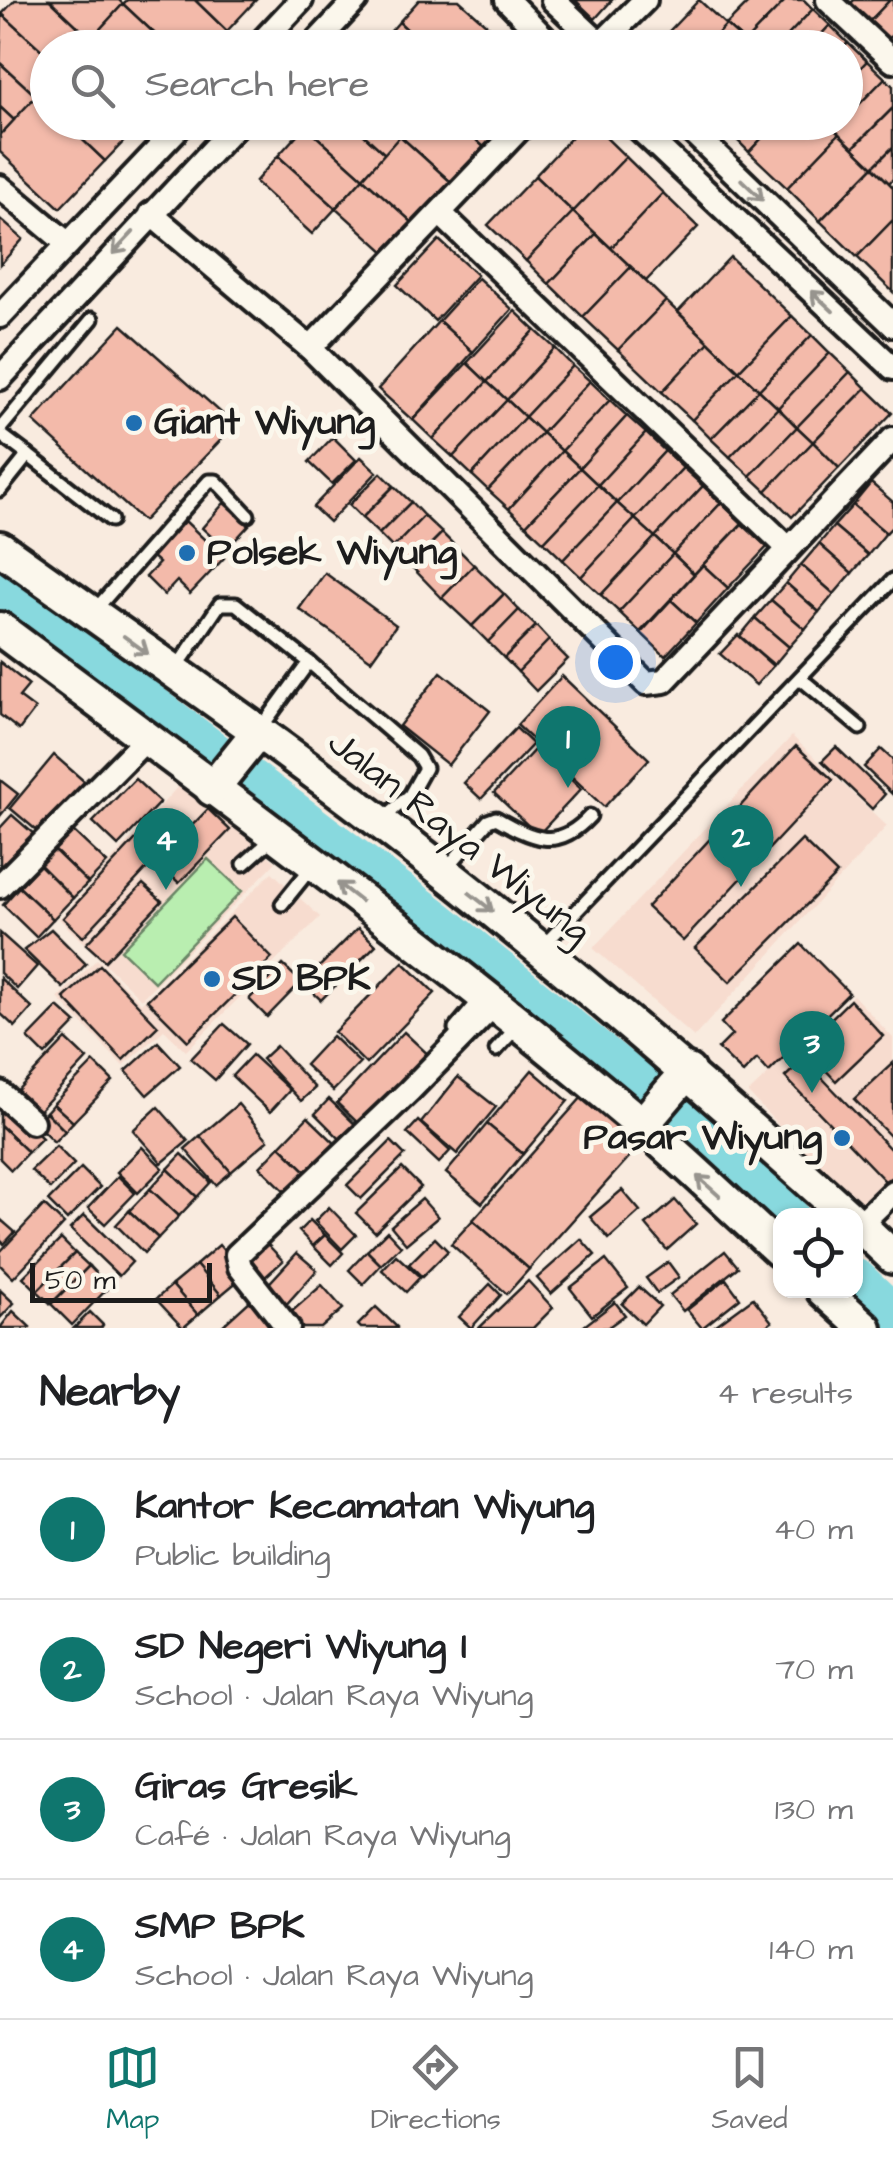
<!DOCTYPE html>
<html lang="en">
<head>
<meta charset="utf-8">
<style>
  :root { --surface:#fff; --page:#f2f2f2; --text:#202124; --muted:#757577; --line:#e0e0e0; --accent:#0f766e }
  body { margin:0; font-family:"Architects Daughter",sans-serif; background:var(--page); color:var(--text) }
  .controls { position:absolute; right:30px; bottom:30px; display:grid; overflow:hidden; border-radius:20px; box-shadow:0 2px 8px #0004 }
  .controls button { width:90px; height:90px; display:grid; place-items:center; padding:0; border:0; border-bottom:2px solid var(--line); background:var(--surface); color:var(--text); font:50px sans-serif }
  .scale { position:absolute; left:30px; bottom:25px; width:182px; box-sizing:border-box; padding-left:10px; border:5px solid #1c1c1c; border-top:0; font-size:28px; line-height:35px; white-space:nowrap; color:#1c1c1c; -webkit-text-stroke:8px #fbf7ec; paint-order:stroke }
  .you { position:absolute; left:615px; top:662px; width:35px; height:35px; margin:-25px; border:8px solid #fff; border-radius:50%; background:#1a73e8; box-shadow:0 0 0 15px #1a73e833 }
  .badge { display:grid; place-items:center; width:65px; height:65px; border-radius:50%; background:var(--accent); color:#fff; font-size:32px; font-weight:700 }
  .pin { position:absolute; translate:-50% -82px; filter:drop-shadow(0 2px 5px #0008) }
  .pin::after { content:''; position:absolute; top:52px; width:35px; height:30px; background:inherit; clip-path:polygon(0 0,100% 0,50% 100%) }
  .list { margin:0; padding:0; list-style:none }
  h2 { display:flex; justify-content:space-between; align-items:center; height:130px; margin:0; padding:0 40px; font-size:42px }
  h2 small { font-size:32px; font-weight:400; color:var(--muted) }
  .list li { display:grid; grid-template-columns:65px 1fr auto; gap:30px; align-items:center; box-sizing:border-box; height:140px; padding:0 40px; border-top:2px solid var(--line) }
  .list b { display:block; font-size:38px; white-space:nowrap }
  .list p { margin:0; font-size:32px; white-space:nowrap; color:var(--muted) }
  .list em { font-size:32px; font-style:normal; color:var(--muted) }
  .icon { flex:none; width:55px; height:55px; fill:none; stroke:currentColor; stroke-width:2; stroke-linecap:round; stroke-linejoin:round }
  .map { position:relative; flex:none; width:893px; height:1328px; overflow:hidden }
  .search { position:absolute; background:var(--surface); box-shadow:0 2px 8px #0004; left:30px; right:30px; top:30px; height:110px; display:flex; align-items:center; gap:25px; box-sizing:border-box; padding:0 35px; border-radius:55px; color:var(--muted); font-size:38px }
  .sheet { height:690px; background:var(--surface) }
  nav { display:flex; justify-content:space-around; align-items:center; box-sizing:border-box; height:140px; border-top:2px solid var(--line); background:var(--surface); font-size:28px; color:var(--muted) }
  nav a { display:grid; justify-items:center; gap:5px }
  nav .on { color:var(--accent) }
  .map>svg:first-child { display:block }
  .built { fill:#f7dccf }
  .green { fill:#b9eeb0; stroke:#6a8566; stroke-width:2.5 }
  .lines { fill:none; stroke-linecap:round; stroke-linejoin:round }
  .river { stroke:#88d9de; stroke-width:42 }
  .building { fill:#f3baaa; stroke:#1c1c1c; stroke-width:2.5 }
  .lane-casing { stroke:#1c1c1c; stroke-width:19 }
  .street-casing { stroke:#1c1c1c; stroke-width:30 }
  .secondary-casing { stroke:#1c1c1c; stroke-width:40 }
  .lane { stroke:#fbf7ec; stroke-width:11 }
  .street { stroke:#fbf7ec; stroke-width:22 }
  .secondary { stroke:#fbf7ec; stroke-width:32 }
  .oneway { stroke:#97948e }
  .poi-dot { fill:#1f6fb2; stroke:#fbf7ec; stroke-width:4 }
  .labels { text-anchor:middle; dominant-baseline:central; stroke-width:10; stroke-linejoin:round; paint-order:stroke }
  .poi-label { font-size:38px; font-weight:bold; fill:#1c1c1c; stroke:#fbf7ec; text-anchor:start }
  .street-label { font-size:38px; fill:#1c1c1c; stroke:#fbf7ec }
</style>
</head>
<body>
<div class="map">
<svg width="893" height="1328" viewBox="0 0 893 1328">
  <rect width="100%" height="100%" fill="#f9ebdf"/>
  <filter id="ink" filterUnits="userSpaceOnUse"><feTurbulence type="fractalNoise" baseFrequency=".01" numOctaves="2"/><feDisplacementMap in="SourceGraphic" scale="20" xChannelSelector="R" yChannelSelector="G"/><feConvolveMatrix kernelMatrix="1 2 1 2 8 2 1 2 1" color-interpolation-filters="sRGB"/></filter>
  <g filter="url(#ink)">
    <g class="built">
      <polygon points="792,736 887,826 694,1037 593,948"/>
      <polygon points="181,783 276,862 141,999 59,919"/>
      <polygon points="272,872 320,917 186,1051 164,1030 123,1066 58,998 97,959 141,1003"/>
      <polygon points="853,995 893,1038 893,1182 861,1212 748,1093"/>
    </g>
    <polygon class="green" points="208,859 242,891 154,982 121,950"/>
    <g class="lines">
      <g class="river">
        <polyline points="0,591 438,922 729,1158 788,1216"/>
        <polyline points="856,1280 893,1315"/>
      </g>
    </g>
    <g class="building">
      <polygon points="15,0 50,0 91,39 82,48 48,48 48,56 2,14"/>
      <polygon points="50,0 119,0 123,4 91,39"/>
      <polygon points="127,0 195,0 227,31 212,48 170,48 123,4"/>
      <polygon points="195,0 256,0 227,31"/>
      <polygon points="419,0 459,0 495,32 480,48 427,48 399,22"/>
      <polygon points="575,0 612,0 595,19"/>
      <polygon points="699,0 726,25 704,48 653,48"/>
      <polygon points="751,0 786,0 745,42 726,25"/>
      <polygon points="786,0 804,0 813,9 776,48 750,48 745,42"/>
      <polygon points="854,0 890,0 866,25 847,7"/>
      <polygon points="890,0 893,0 893,34 885,42 866,25"/>
      <polygon points="123,4 170,48 100,48 91,39"/>
      <polygon points="813,9 830,25 809,48 776,48"/>
      <polygon points="2,14 48,56 48,84 36,96 0,63"/>
      <polygon points="399,22 427,48 376,48"/>
      <polygon points="726,25 745,42 740,48 704,48"/>
      <polygon points="830,25 848,43 843,48 809,48"/>
      <polygon points="495,32 512,48 480,48"/>
      <polygon points="848,43 867,61 846,83 843,48"/>
      <polygon points="867,61 885,78 846,118 846,83"/>
      <polygon points="0,63 36,96 14,120 0,107"/>
      <polygon points="885,78 893,86 893,108 853,148 834,130 846,122 846,118"/>
      <polygon points="36,96 48,107 48,122 64,122 105,161 60,208 0,152 0,135"/>
      <polygon points="0,107 14,120 0,135"/>
      <polygon points="893,108 893,147 873,167 853,148"/>
      <polygon points="64,122 118,122 131,134 105,161"/>
      <polygon points="308,122 350,122 385,154 363,178 305,126"/>
      <polygon points="350,122 395,122 405,131 385,154"/>
      <polygon points="413,122 456,122 484,147 452,183 400,136"/>
      <polygon points="456,122 506,122 484,147"/>
      <polygon points="586,122 590,122 626,157 573,212 535,176"/>
      <polygon points="740,122 777,122 749,152 730,133"/>
      <polygon points="777,122 827,122 839,134 787,188 749,152"/>
      <polygon points="305,126 363,178 336,208 278,156"/>
      <polygon points="839,134 873,167 820,221 787,188"/>
      <polygon points="400,136 452,183 414,224 363,178"/>
      <polygon points="893,147 893,179 889,183 873,167"/>
      <polygon points="278,156 336,208 312,234 255,182"/>
      <polygon points="626,157 663,193 611,248 573,212"/>
      <polygon points="873,167 893,187 893,220 857,257 820,221"/>
      <polygon points="535,176 573,212 526,261 488,225"/>
      <polygon points="363,178 414,224 387,254 336,208"/>
      <polygon points="663,193 698,227 646,281 611,248"/>
      <polygon points="573,212 596,234 549,284 526,261"/>
      <polygon points="0,219 23,239 0,265"/>
      <polygon points="893,220 893,292 857,257"/>
      <polygon points="596,234 631,267 583,317 549,284"/>
      <polygon points="439,240 477,275 435,321 397,285"/>
      <polygon points="730,257 792,316 739,371 678,312"/>
      <polygon points="631,267 666,301 618,350 583,317"/>
      <polygon points="478,278 512,309 473,352 439,321"/>
      <polygon points="666,301 709,342 662,392 618,350"/>
      <polygon points="515,311 535,330 487,382 467,363"/>
      <polygon points="792,316 812,335 759,390 739,371"/>
      <polygon points="439,321 473,352 412,420 378,389"/>
      <polygon points="122,325 235,425 143,521 33,421"/>
      <polygon points="535,330 555,348 507,400 487,382"/>
      <polygon points="812,335 830,353 778,408 759,390"/>
      <polygon points="709,342 739,371 692,420 662,392"/>
      <polygon points="555,348 573,366 525,417 507,400"/>
      <polygon points="830,353 850,372 797,427 778,408"/>
      <polygon points="467,363 487,382 433,439 413,420"/>
      <polygon points="573,366 590,381 542,433 525,417"/>
      <polygon points="739,371 759,390 711,439 692,420"/>
      <polygon points="850,372 866,388 813,442 797,427"/>
      <polygon points="590,381 610,400 562,451 542,433"/>
      <polygon points="487,382 507,400 453,457 433,439"/>
      <polygon points="866,388 892,413 839,468 813,442"/>
      <polygon points="759,390 778,408 730,457 711,439"/>
      <polygon points="507,400 525,417 472,475 453,457"/>
      <polygon points="610,400 627,416 580,468 562,451"/>
      <polygon points="778,408 797,427 750,476 730,457"/>
      <polygon points="627,416 646,433 598,485 580,468"/>
      <polygon points="525,417 542,433 488,490 472,475"/>
      <polygon points="797,427 813,442 766,491 750,476"/>
      <polygon points="542,433 562,451 509,509 488,490"/>
      <polygon points="646,433 665,451 617,503 598,485"/>
      <polygon points="333,437 356,460 332,484 309,462"/>
      <polygon points="813,442 839,468 792,517 766,491"/>
      <polygon points="562,451 580,468 526,525 509,509"/>
      <polygon points="665,451 683,468 635,519 617,503"/>
      <polygon points="361,457 377,472 329,522 313,507"/>
      <polygon points="580,468 598,485 544,542 526,525"/>
      <polygon points="683,468 703,486 655,537 635,519"/>
      <polygon points="381,473 394,486 362,518 349,505"/>
      <polygon points="871,483 893,502 893,526 886,533 853,505"/>
      <polygon points="598,485 617,503 563,560 544,542"/>
      <polygon points="394,486 411,502 379,534 362,518"/>
      <polygon points="703,486 721,503 673,554 655,537"/>
      <polygon points="411,502 424,516 393,548 379,534"/>
      <polygon points="224,503 249,525 226,550 202,528"/>
      <polygon points="617,503 635,519 581,577 563,560"/>
      <polygon points="721,503 742,523 694,574 673,554"/>
      <polygon points="853,505 886,533 868,555 834,526"/>
      <polygon points="424,516 442,533 410,565 393,548"/>
      <polygon points="635,519 655,537 601,595 581,577"/>
      <polygon points="184,520 224,558 190,594 177,581 164,595 146,577 159,563 150,555"/>
      <polygon points="742,524 767,547 728,588 703,565"/>
      <polygon points="834,526 868,555 852,573 819,544"/>
      <polygon points="442,533 474,565 442,598 410,565"/>
      <polygon points="655,537 673,554 619,612 601,595"/>
      <polygon points="819,544 852,573 834,594 801,565"/>
      <polygon points="673,554 694,574 640,632 619,612"/>
      <polygon points="474,565 504,594 472,626 442,598"/>
      <polygon points="703,565 728,588 696,623 671,600"/>
      <polygon points="801,565 834,594 819,612 786,583"/>
      <polygon points="325,573 396,625 371,660 299,609"/>
      <polygon points="786,583 819,612 805,629 771,600"/>
      <polygon points="504,594 519,610 488,642 472,626"/>
      <polygon points="671,600 696,623 665,656 641,633"/>
      <polygon points="771,600 805,629 789,647 755,618"/>
      <polygon points="519,610 536,626 504,658 488,642"/>
      <polygon points="755,618 789,647 774,665 740,636"/>
      <polygon points="536,626 549,640 518,672 504,658"/>
      <polygon points="738,635 773,666 756,685 720,654"/>
      <polygon points="549,640 568,659 536,691 518,672"/>
      <polygon points="0,662 29,685 19,697 35,709 19,730 0,715"/>
      <polygon points="441,672 490,711 448,765 399,726"/>
      <polygon points="562,676 649,759 604,807 517,725"/>
      <polygon points="516,728 533,744 481,799 464,783"/>
      <polygon points="796,746 833,780 683,941 647,907"/>
      <polygon points="537,747 581,789 538,835 494,793"/>
      <polygon points="836,747 885,794 872,809 822,761"/>
      <polygon points="881,749 893,760 892,794 864,767"/>
      <polygon points="54,755 86,783 42,835 10,808"/>
      <polygon points="135,779 160,802 118,846 93,822"/>
      <polygon points="0,780 18,794 0,816"/>
      <polygon points="208,809 230,830 179,883 157,862"/>
      <polygon points="12,815 35,835 0,873 0,828"/>
      <polygon points="158,815 179,834 83,937 63,918"/>
      <polygon points="73,831 107,863 88,883 54,850"/>
      <polygon points="802,840 837,874 730,982 695,948"/>
      <polygon points="54,850 88,883 73,898 40,865"/>
      <polygon points="40,865 73,898 53,919 19,887"/>
      <polygon points="143,884 162,901 105,961 86,944"/>
      <polygon points="19,887 53,919 36,937 3,905"/>
      <polygon points="232,917 272,958 188,1041 147,1000"/>
      <polygon points="358,928 376,945 321,1000 303,983"/>
      <polygon points="51,929 86,964 63,988 24,950"/>
      <polygon points="0,933 37,966 17,989 0,973"/>
      <polygon points="801,944 849,993 769,1072 757,1059 743,1073 718,1049 732,1035 721,1023"/>
      <polygon points="403,962 435,993 366,1064 334,1032"/>
      <polygon points="100,965 158,1026 123,1060 64,998"/>
      <polygon points="283,965 301,982 267,1017 249,999"/>
      <polygon points="0,978 32,1008 15,1027 0,1013"/>
      <polygon points="850,1000 883,1036 836,1081 803,1046"/>
      <polygon points="58,1007 76,1023 45,1055 28,1038"/>
      <polygon points="224,1024 247,1044 215,1080 191,1059"/>
      <polygon points="404,1032 432,1058 365,1130 337,1103"/>
      <polygon points="332,1036 360,1063 333,1091 305,1065"/>
      <polygon points="66,1039 87,1059 33,1117 11,1097"/>
      <polygon points="158,1042 180,1066 147,1095 126,1071"/>
      <polygon points="276,1046 315,1088 301,1101 262,1059"/>
      <polygon points="252,1055 290,1090 270,1112 232,1076"/>
      <polygon points="804,1059 893,1152 893,1176 886,1182 785,1077"/>
      <polygon points="94,1062 113,1081 73,1122 53,1104"/>
      <polygon points="893,1063 893,1139 854,1099"/>
      <polygon points="532,1070 568,1101 523,1154 487,1124"/>
      <polygon points="458,1077 496,1107 457,1154 421,1123"/>
      <polygon points="583,1096 639,1146 529,1269 473,1220"/>
      <polygon points="0,1097 42,1138 28,1152 0,1125"/>
      <polygon points="329,1099 359,1128 344,1143 315,1114"/>
      <polygon points="53,1104 73,1122 65,1131 46,1112"/>
      <polygon points="238,1104 268,1140 231,1172 200,1136"/>
      <polygon points="158,1107 188,1141 162,1163 133,1130"/>
      <polygon points="46,1112 65,1131 54,1142 35,1123"/>
      <polygon points="308,1117 340,1148 312,1177 280,1146"/>
      <polygon points="418,1121 450,1151 439,1163 407,1133"/>
      <polygon points="487,1124 523,1154 482,1203 446,1173"/>
      <polygon points="0,1125 28,1152 11,1170 0,1159"/>
      <polygon points="200,1136 231,1172 216,1185 185,1149"/>
      <polygon points="391,1141 405,1155 361,1199 347,1185"/>
      <polygon points="56,1146 74,1164 50,1189 31,1170"/>
      <polygon points="280,1146 312,1177 292,1198 260,1167"/>
      <polygon points="142,1147 163,1168 138,1193 117,1172"/>
      <polygon points="182,1154 211,1182 197,1197 168,1169"/>
      <polygon points="81,1168 100,1187 67,1220 48,1201"/>
      <polygon points="402,1168 421,1187 375,1232 356,1213"/>
      <polygon points="168,1169 197,1197 179,1216 150,1189"/>
      <polygon points="118,1176 135,1193 105,1224 88,1208"/>
      <polygon points="150,1189 179,1216 158,1238 129,1211"/>
      <polygon points="622,1190 640,1211 609,1239 590,1217"/>
      <polygon points="422,1199 438,1217 406,1244 391,1226"/>
      <polygon points="675,1200 696,1224 667,1250 646,1225"/>
      <polygon points="44,1205 64,1224 13,1278 0,1265 0,1252"/>
      <polygon points="329,1207 356,1235 342,1249 315,1221"/>
      <polygon points="129,1211 158,1238 144,1253 116,1225"/>
      <polygon points="84,1215 132,1262 119,1276 70,1229"/>
      <polygon points="0,1219 15,1232 4,1244 0,1240"/>
      <polygon points="310,1220 325,1235 313,1246 299,1231"/>
      <polygon points="473,1220 529,1269 507,1294 451,1244"/>
      <polygon points="387,1231 401,1246 381,1265 367,1251"/>
      <polygon points="325,1235 343,1253 332,1265 313,1246"/>
      <polygon points="260,1236 283,1261 264,1278 241,1253"/>
      <polygon points="435,1238 448,1251 422,1277 409,1264"/>
      <polygon points="61,1239 75,1253 37,1291 23,1277"/>
      <polygon points="581,1239 595,1255 551,1294 537,1278"/>
      <polygon points="219,1245 245,1275 221,1295 196,1265"/>
      <polygon points="367,1251 381,1265 363,1284 349,1270"/>
      <polygon points="725,1251 738,1267 683,1311 670,1295"/>
      <polygon points="75,1253 89,1266 51,1304 37,1291"/>
      <polygon points="297,1253 317,1270 283,1308 263,1290"/>
      <polygon points="396,1255 420,1277 406,1292 382,1270"/>
      <polygon points="606,1260 628,1288 592,1316 570,1288"/>
      <polygon points="668,1262 679,1277 657,1293 646,1278"/>
      <polygon points="196,1265 221,1295 198,1315 172,1285"/>
      <polygon points="89,1266 109,1287 72,1325 51,1304"/>
      <polygon points="726,1279 740,1298 702,1328 687,1310"/>
      <polygon points="528,1281 553,1308 533,1328 479,1328"/>
      <polygon points="490,1284 501,1295 471,1328 459,1317"/>
      <polygon points="172,1285 198,1315 183,1328 156,1299"/>
      <polygon points="322,1285 343,1309 321,1328 303,1328 290,1313"/>
      <polygon points="639,1287 660,1306 643,1324 622,1304"/>
      <polygon points="0,1290 14,1303 0,1318"/>
      <polygon points="753,1298 772,1322 763,1328 712,1328"/>
      <polygon points="252,1299 275,1325 272,1328 220,1328"/>
      <polygon points="615,1302 625,1315 607,1328 586,1328 584,1326"/>
      <polygon points="376,1307 397,1327 397,1328 361,1328 358,1325"/>
      <polygon points="13,1311 30,1327 29,1328 0,1328"/>
      <polygon points="90,1312 103,1325 101,1328 74,1328"/>
    </g>
    <g class="lines">
      <g class="lane-casing">
        <g id="lane">
          <polyline points="0,429 92,319"/>
          <polyline points="0,434 28,455"/>
          <polyline points="0,490 28,455 111,520"/>
          <polyline points="95,610 209,481 216,481 248,515"/>
          <polyline points="177,667 220,604 236,604 309,662"/>
          <polyline points="800,678 860,728"/>
          <polyline points="261,728 309,662 418,756 425,768 410,795 383,819"/>
          <polyline points="244,864 272,839"/>
          <path d="M 445,870 L 488,821 L 496,818 C 533,839 557,852 590,816"/>
          <polyline points="282,904 311,868"/>
          <polyline points="543,946 893,580"/>
          <polyline points="455,1029 482,997"/>
          <polyline points="496,1050 518,1026"/>
        </g>
      </g>
      <g class="street-casing">
        <g id="street">
          <polyline points="507,0 554,48"/>
          <polyline points="553,0 604,48"/>
          <polyline points="828,0 893,61"/>
          <polyline points="256,48 301,0"/>
          <polyline points="311,48 356,0"/>
          <polyline points="597,48 645,0"/>
          <polyline points="632,122 893,368"/>
          <polyline points="682,122 893,325"/>
          <polyline points="0,187 68,244"/>
          <polyline points="440,213 787,547"/>
          <polyline points="151,214 310,348 646,683 664,681 893,439"/>
          <polyline points="0,316 184,122"/>
          <polyline points="310,348 526,122"/>
          <polyline points="0,378 239,122"/>
          <polyline points="0,886 146,739"/>
          <polyline points="0,1093 32,1122"/>
          <polyline points="859,1225 893,1192"/>
          <polyline points="288,1328 240,1267 237,1255 409,1091 493,1005"/>
        </g>
      </g>
      <g class="secondary-casing">
        <g id="secondary">
          <path d="M 0,548 C 127,639 256,727 380,822 C 542,946 697,1079 848,1216"/>
          <path d="M 0,629 C 216,790 435,950 641,1124 C 689,1165 734,1209 780,1251"/>
          <polyline points="212,789 258,732"/>
          <polyline points="642,1125 688,1071"/>
          <polyline points="856,1222 893,1257"/>
          <polyline points="823,1290 865,1328"/>
        </g>
      </g>
      <use href="#lane" class="lane"/>
      <use href="#street" class="street"/>
      <use href="#secondary" class="secondary"/>
    </g>
    <defs><path id="oneway-shaft" d="M-6 0H5M1.5-3L5.5 0L1.5 3" fill="none" stroke-width="1.6" stroke-linecap="round" stroke-linejoin="round" transform="scale(2.5)"/></defs>
    <g class="oneway">
      <use href="#oneway-shaft" transform="translate(752 190) rotate(44)"/>
      <use href="#oneway-shaft" transform="translate(123 243) rotate(133)"/>
      <use href="#oneway-shaft" transform="translate(822 301) rotate(-137)"/>
      <use href="#oneway-shaft" transform="translate(136 645) rotate(36)"/>
      <use href="#oneway-shaft" transform="translate(349 892) rotate(-142)"/>
      <use href="#oneway-shaft" transform="translate(481 902) rotate(38)"/>
      <use href="#oneway-shaft" transform="translate(708 1186) rotate(-138)"/>
    </g>
  </g>
  <g class="poi-dot">
    <circle cx="134" cy="423" r="10"/>
    <circle cx="187" cy="553" r="10"/>
    <circle cx="212" cy="979" r="10"/>
    <circle cx="842" cy="1138" r="10"/>
  </g>
  <g class="labels">
    <g class="poi-label">
      <text x="154" y="423">Giant Wiyung</text>
      <text x="207" y="553">Polsek Wiyung</text>
      <text x="232" y="979">SD BPK</text>
      <text x="822" y="1138" text-anchor="end">Pasar Wiyung</text>
    </g>
    <g class="street-label">
      <text transform="translate(459 837) rotate(38)">Jalan Raya Wiyung</text>
    </g>
  </g>
</svg>
<div class="controls">
<button><svg class="icon" aria-label="locate" viewBox="0 0 24 24"><circle cx="12" cy="12" r="6"/><path d="M12 2v4M12 18v4M2 12h4M18 12h4"/></svg></button>
</div>
<div class="scale">50 m</div>
<div class="you"></div>
<div class="pin badge" style="left:568px;top:788px">1</div>
<div class="pin badge" style="left:741px;top:887px">2</div>
<div class="pin badge" style="left:812px;top:1093px">3</div>
<div class="pin badge" style="left:166px;top:890px">4</div>
<div class="search"><svg class="icon" aria-label="search" viewBox="0 0 24 24"><circle cx="10" cy="10" r="6"/><path d="M15 15l6 6"/></svg>Search here</div>
</div>
<section class="sheet">
<h2>Nearby<small>4 results</small></h2>
<ul class="list">
<li><span class="badge">1</span><div><b>Kantor Kecamatan Wiyung</b><p>Public building</p></div><em>40 m</em></li>
<li><span class="badge">2</span><div><b>SD Negeri Wiyung I</b><p>School · Jalan Raya Wiyung</p></div><em>70 m</em></li>
<li><span class="badge">3</span><div><b>Giras Gresik</b><p>Café · Jalan Raya Wiyung</p></div><em>130 m</em></li>
<li><span class="badge">4</span><div><b>SMP BPK</b><p>School · Jalan Raya Wiyung</p></div><em>140 m</em></li>
</ul>
</section>
<nav>
<a class="on"><svg class="icon" aria-label="map" viewBox="0 0 24 24"><path d="M3 6l6-2 6 2 6-2v14l-6 2-6-2-6 2zM9 4v14M15 6v14"/></svg>Map</a>
<a><svg class="icon" aria-label="directions" viewBox="0 0 24 24"><path d="M12 3l9 9-9 9-9-9zM9 14v-3h6M13 9l2 2-2 2"/></svg>Directions</a>
<a><svg class="icon" aria-label="saved" viewBox="0 0 24 24"><path d="M7 4h10v16l-5-4-5 4z"/></svg>Saved</a>
</nav>
</body>
</html>
